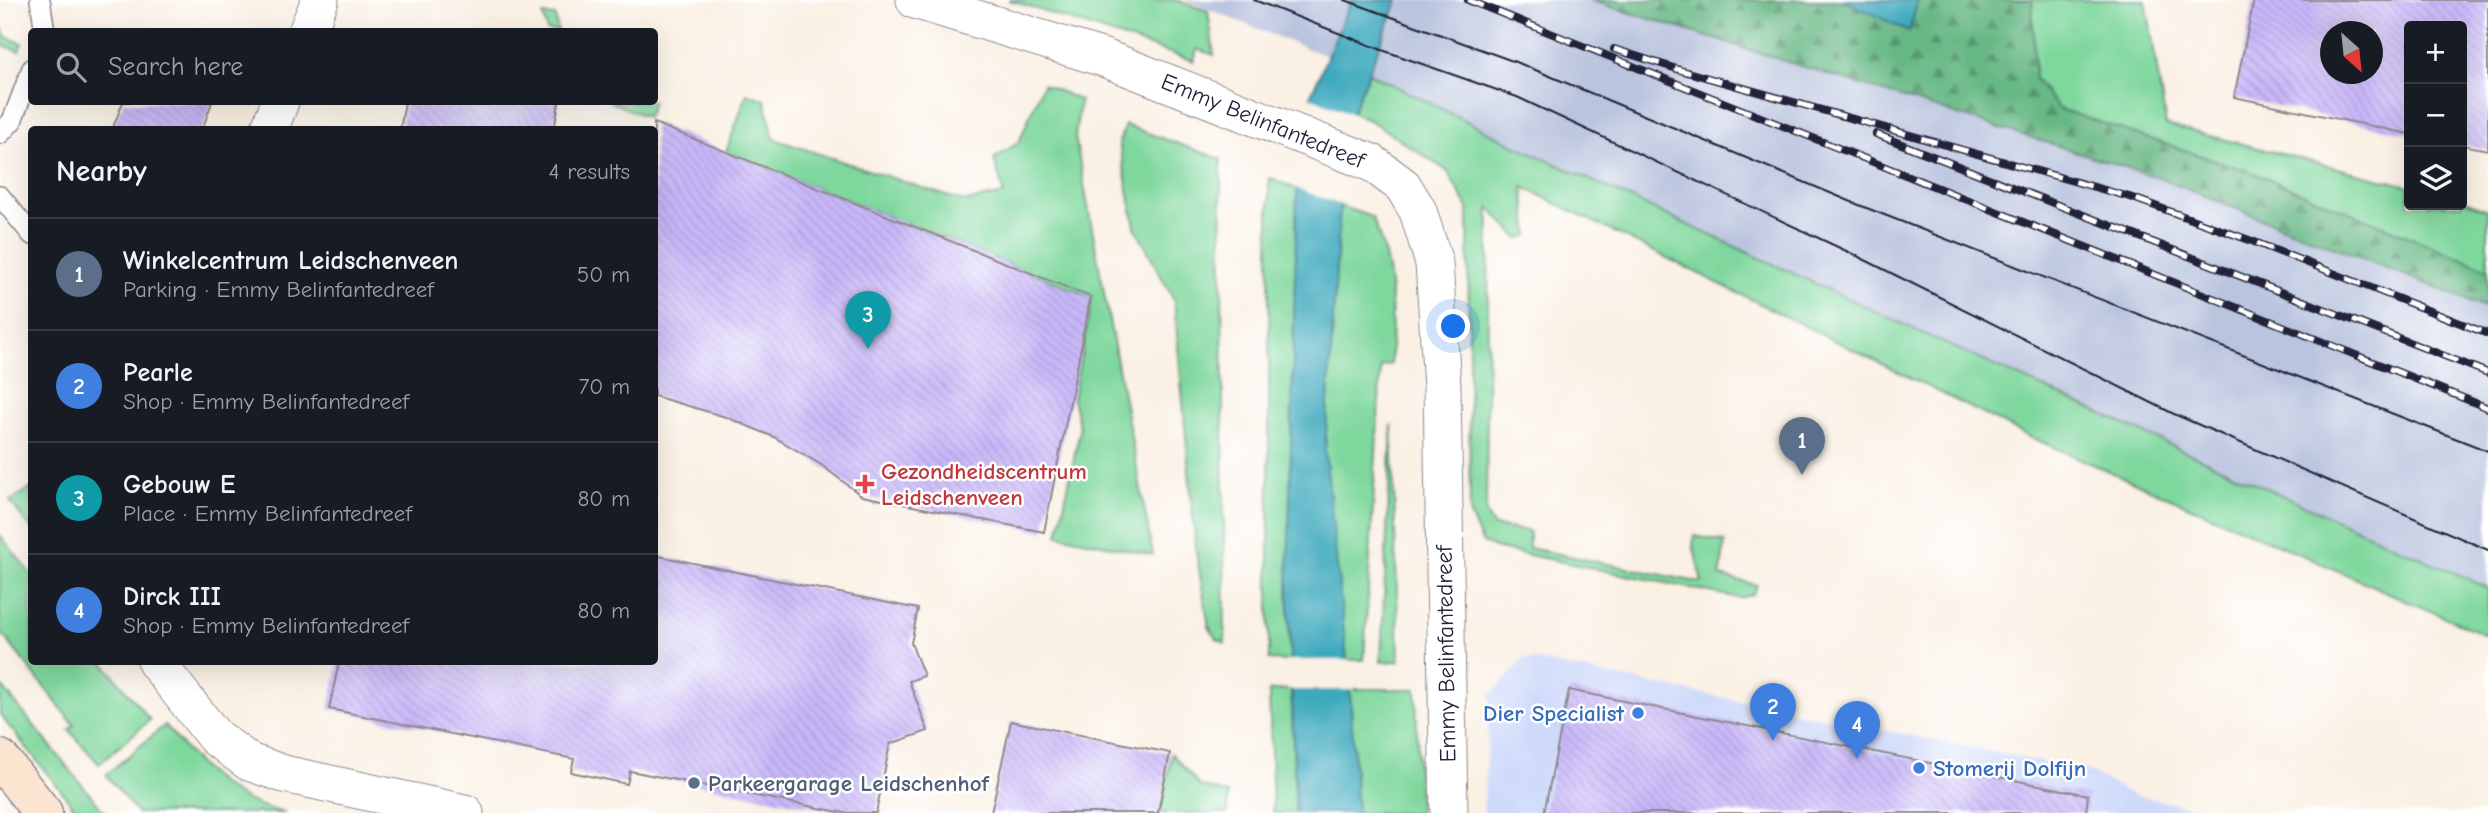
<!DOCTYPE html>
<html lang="en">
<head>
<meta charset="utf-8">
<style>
  :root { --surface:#171b24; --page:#20242c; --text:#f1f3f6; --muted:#9ea1a6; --line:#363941; --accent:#0f766e }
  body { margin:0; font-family:"Comic Neue",sans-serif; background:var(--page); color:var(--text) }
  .controls { position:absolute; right:21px; top:21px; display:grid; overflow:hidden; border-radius:7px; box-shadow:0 7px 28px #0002 }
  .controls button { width:63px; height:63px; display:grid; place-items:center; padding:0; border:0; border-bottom:2px solid var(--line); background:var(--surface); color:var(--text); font:35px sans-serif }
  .compass { position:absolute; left:2320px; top:21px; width:63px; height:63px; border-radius:50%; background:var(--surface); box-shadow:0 7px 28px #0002; rotate:153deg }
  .you { position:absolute; left:1454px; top:327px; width:24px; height:24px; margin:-18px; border:5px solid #fff; border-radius:50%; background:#1a73e8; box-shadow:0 0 0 10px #1a73e833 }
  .badge { display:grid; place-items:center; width:46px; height:46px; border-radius:50%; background:var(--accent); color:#fff; font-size:23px; font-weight:700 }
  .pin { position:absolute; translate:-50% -58px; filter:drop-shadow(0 2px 4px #0008) }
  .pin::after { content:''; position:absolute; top:37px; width:24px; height:21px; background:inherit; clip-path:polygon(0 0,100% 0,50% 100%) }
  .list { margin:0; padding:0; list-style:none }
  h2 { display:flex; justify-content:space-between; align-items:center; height:91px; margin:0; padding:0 28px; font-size:30px }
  h2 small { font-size:23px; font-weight:400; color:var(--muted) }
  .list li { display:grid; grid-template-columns:46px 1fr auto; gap:21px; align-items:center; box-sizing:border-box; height:112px; padding:0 28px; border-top:2px solid var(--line) }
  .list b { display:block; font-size:26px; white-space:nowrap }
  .list p { margin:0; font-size:23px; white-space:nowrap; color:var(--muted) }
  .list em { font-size:23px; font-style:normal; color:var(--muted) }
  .icon { flex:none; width:38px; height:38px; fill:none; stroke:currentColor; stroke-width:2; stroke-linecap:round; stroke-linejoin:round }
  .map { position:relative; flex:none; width:2488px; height:813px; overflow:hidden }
  .search { position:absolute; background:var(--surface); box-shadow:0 7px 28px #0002; left:28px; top:28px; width:630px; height:77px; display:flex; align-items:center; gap:18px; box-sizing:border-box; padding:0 24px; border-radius:7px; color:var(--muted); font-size:26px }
  .panel { position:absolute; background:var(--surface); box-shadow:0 7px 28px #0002; left:28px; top:126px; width:630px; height:539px; border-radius:7px }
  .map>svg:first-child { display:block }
  .built { fill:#cfdafa }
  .railway { fill:#bac4de }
  .green { fill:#7ed79c; stroke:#507c6c; stroke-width:2 }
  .forest { fill:url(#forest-firs); stroke:#446d60; stroke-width:2 }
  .water { fill:#3da9bd; stroke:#30667c; stroke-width:2 }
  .pier { fill:#faf0e3 }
  .building { fill:url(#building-back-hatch); fill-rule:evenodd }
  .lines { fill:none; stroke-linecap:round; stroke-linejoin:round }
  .lane-casing { stroke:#8e898f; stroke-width:22 }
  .street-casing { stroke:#8e898f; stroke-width:39 }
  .secondary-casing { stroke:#8e898f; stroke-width:41 }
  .lane { stroke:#fff; stroke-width:19 }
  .street { stroke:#fff; stroke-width:37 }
  .secondary { stroke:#fce5d0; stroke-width:38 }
  .tram { stroke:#22223b; stroke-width:2 }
  .rail-casing { stroke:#22223b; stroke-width:8 }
  .rail { stroke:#fff; stroke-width:5; stroke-dasharray:16; stroke-linecap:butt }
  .health-dot { fill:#e0444e; stroke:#fff; stroke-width:2.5 }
  .shop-dot { fill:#3f7fe0; stroke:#fff; stroke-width:2.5 }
  .service-dot { fill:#5c6f8a; stroke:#fff; stroke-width:2.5 }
  .labels { text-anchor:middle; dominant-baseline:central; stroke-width:5; stroke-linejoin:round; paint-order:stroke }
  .street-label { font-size:23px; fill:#22223b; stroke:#fff }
  .health-label { font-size:23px; font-weight:bold; fill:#be3a42; stroke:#fff; text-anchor:start }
  .shop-label { font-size:23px; font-weight:bold; fill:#366cbe; stroke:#fff; text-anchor:end }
  .service-label { font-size:23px; font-weight:bold; fill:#4e5e75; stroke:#fff; text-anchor:start }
</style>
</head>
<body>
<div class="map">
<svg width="2488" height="813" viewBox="0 0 2488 813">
  <defs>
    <pattern id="forest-firs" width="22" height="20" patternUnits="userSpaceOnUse" patternTransform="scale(1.75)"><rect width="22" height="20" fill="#66b884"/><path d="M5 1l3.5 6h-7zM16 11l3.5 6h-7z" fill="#54956d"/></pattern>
    <pattern id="building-back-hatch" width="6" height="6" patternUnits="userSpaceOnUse" patternTransform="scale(1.75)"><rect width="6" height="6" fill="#c8b7f9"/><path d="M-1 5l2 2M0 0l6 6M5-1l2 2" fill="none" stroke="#ac9dd6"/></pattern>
  </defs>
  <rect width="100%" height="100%" fill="#fff"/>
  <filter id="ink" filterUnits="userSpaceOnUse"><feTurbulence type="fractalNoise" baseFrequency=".0143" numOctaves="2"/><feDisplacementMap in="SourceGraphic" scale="14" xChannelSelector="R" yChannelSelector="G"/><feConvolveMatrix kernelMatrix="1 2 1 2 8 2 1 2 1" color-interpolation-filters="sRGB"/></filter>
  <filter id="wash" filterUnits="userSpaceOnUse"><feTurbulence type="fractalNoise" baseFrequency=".00686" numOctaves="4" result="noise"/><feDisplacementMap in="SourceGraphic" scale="28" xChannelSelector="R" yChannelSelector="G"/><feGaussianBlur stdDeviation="1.57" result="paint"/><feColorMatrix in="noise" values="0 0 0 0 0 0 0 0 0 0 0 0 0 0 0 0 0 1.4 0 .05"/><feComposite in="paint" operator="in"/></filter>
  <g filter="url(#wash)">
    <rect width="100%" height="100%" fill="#faf0e3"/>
    <polygon class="built" points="1524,658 2088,771 2131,794 2218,813 1483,813 1490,696"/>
    <polygon class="railway" points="1185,0 1589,0 2151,175 2488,308 2488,588 1933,338 1517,146 1369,73"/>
    <g class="green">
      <polygon points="1009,0 1176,0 1208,11 1214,55 1197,49 1194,61"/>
      <polygon points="2032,0 2146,0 2166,125 2409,186 2409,205 2462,205 2462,200 2488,210 2488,269 2254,173 2059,109 2035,79"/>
      <polygon points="543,15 555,16 558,31 547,31"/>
      <polygon points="0,25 6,37 22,43 19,51 0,44"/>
      <polygon points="1369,73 1517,146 1933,338 2488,588 2488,636 2030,437 1523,187 1529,235 1519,239 1489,208 1486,513 1493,526 1529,531 1529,548 1702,583 1693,544 1695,536 1725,542 1720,576 1757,585 1752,595 1739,598 1494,548 1482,542 1470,515 1468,208 1447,171 1371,121 1352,113"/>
      <polygon points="1043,84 1080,100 1075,137 1153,555 1058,535 1080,429 1073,399 1092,297 726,152 747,93 765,100 774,139 965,202 1004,194 994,159 1019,142"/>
      <polygon points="610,102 653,102 647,117"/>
      <polygon points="1125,125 1221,159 1225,643 1217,639 1209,627 1196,552 1174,300 1135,227 1119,142"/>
      <polygon points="1269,178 1297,189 1288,580 1290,661 1269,660"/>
      <path d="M 1340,206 L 1372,217 C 1395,270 1392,307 1391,364 L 1381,367 L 1364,660 L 1346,660 L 1325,450 Z"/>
      <polygon points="1392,424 1399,661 1381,662"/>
      <polygon points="31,488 31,529 10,501"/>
      <polygon points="0,535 31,574 32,662 103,662 150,720 99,764 69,730 74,725 0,631"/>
      <polygon points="0,684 105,813 79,813 0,715"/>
      <polygon points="1291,689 1295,813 1273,813 1269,691"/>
      <polygon points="1350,689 1416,689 1419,813 1357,813"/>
      <path d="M 165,725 C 200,768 229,802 287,813 L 137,813 L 106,775 Z"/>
      <polygon points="1172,754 1200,786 1228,794 1228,813 1160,813"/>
    </g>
    <polygon class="forest" points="1589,0 1843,0 1909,31 1918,0 2032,0 2035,79 2059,109 2254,173 2488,269 2488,308 2151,175"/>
    <g class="water">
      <polygon points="1351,0 1398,0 1352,113 1340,206 1325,450 1350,689 1357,813 1296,813 1288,580 1297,189 1311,95"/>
      <polygon points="1843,0 1918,0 1909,31"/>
    </g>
    <g class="pier">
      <polygon points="1307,96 1355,115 1344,206 1293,187"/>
      <polygon points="1286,660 1350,660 1354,690 1287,690"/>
    </g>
    <g id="blocks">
      <g class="building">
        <path d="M 2254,0 L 2488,0 L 2488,150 L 2462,145 L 2462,26 L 2409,26 L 2409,134 L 2234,97 ZM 2330,32 L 2372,32 L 2372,74 L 2330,74 Z"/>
        <polygon points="123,102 212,102 202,130 112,130"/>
        <polygon points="405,102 559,102 554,130 400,130"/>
        <polygon points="654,123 1091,297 1044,532 862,496 820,464 774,437 726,417 654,396"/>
        <polygon points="654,555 918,609 911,643 924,676 909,681 928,731 890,744 876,813 844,813 630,771 627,784 571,772 574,759 329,709 339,662 654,662"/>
        <polygon points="1569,690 2088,795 2086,813 1544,813"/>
        <polygon points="1011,721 1170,753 1158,813 991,813"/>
      </g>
    </g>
  </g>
  <g filter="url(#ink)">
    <use href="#blocks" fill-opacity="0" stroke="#8e898f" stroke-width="2"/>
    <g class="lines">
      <g class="lane-casing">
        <g id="lane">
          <polyline points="40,0 45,32"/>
          <polyline points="0,134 12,121 32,68"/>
          <polyline points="0,196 32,235"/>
        </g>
      </g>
      <g class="street-casing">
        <g id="street">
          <polyline points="915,0 1104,58 1372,163 1403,186 1418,211 1434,263 1442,386 1449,813"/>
          <polyline points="307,32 320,0"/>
          <polyline points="269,130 280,102"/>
          <polyline points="156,662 215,737 249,762 284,774 465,813"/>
        </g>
      </g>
      <g class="secondary-casing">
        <polyline id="secondary" points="0,759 43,813"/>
      </g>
      <use href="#lane" class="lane"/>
      <use href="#street" class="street"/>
      <use href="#secondary" class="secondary"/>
      <g class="tram">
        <polyline points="1254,0 1382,50 1517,97 1857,256 2174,414 2488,550"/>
        <polyline points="1345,0 1521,64 1859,205 2488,451"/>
      </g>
      <g class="rail-casing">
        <g id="rail">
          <polyline points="1468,0 2488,408"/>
          <polyline points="1614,49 1680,70 2133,198 2252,241 2488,334"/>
          <polyline points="1876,134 2488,373"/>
        </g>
      </g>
      <use href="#rail" class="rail"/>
    </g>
  </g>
  <path class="health-dot" d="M861.5 473.5h7v7h7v7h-7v7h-7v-7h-7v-7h7z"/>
  <g class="shop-dot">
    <circle cx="1638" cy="713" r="7"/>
    <circle cx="1919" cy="768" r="7"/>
  </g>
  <circle class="service-dot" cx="694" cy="783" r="7"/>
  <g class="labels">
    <g class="street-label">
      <text transform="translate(1263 121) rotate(22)">Emmy Belinfantedreef</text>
      <text transform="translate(1446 654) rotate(-91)">Emmy Belinfantedreef</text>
    </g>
    <g class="health-label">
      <text x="881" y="471">Gezondheidscentrum<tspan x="881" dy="26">Leidschenveen</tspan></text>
    </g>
    <g class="shop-label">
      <text x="1624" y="713">Dier Specialist</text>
      <text x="1933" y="768" text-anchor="start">Stomerij Dolfijn</text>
    </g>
    <g class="service-label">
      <text x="708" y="783">Parkeergarage Leidschenhof</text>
    </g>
  </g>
</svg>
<div class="controls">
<button>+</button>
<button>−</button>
<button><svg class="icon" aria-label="layers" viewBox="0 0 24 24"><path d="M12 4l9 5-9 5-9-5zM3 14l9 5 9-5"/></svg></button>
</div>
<svg class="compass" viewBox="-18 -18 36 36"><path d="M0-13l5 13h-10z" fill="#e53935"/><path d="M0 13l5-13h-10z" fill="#9ea1a6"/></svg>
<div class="you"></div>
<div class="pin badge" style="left:1802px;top:475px;background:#5c6f8a">1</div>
<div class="pin badge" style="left:1773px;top:741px;background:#3f7fe0">2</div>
<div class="pin badge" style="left:868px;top:349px;background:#0f9aa8">3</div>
<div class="pin badge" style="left:1857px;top:759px;background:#3f7fe0">4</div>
<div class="search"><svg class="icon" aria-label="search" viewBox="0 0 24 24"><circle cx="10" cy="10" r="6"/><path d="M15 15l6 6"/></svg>Search here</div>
<section class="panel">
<h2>Nearby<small>4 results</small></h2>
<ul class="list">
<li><span class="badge" style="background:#5c6f8a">1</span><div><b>Winkelcentrum Leidschenveen</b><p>Parking · Emmy Belinfantedreef</p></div><em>50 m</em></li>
<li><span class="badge" style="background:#3f7fe0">2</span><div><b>Pearle</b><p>Shop · Emmy Belinfantedreef</p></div><em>70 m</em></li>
<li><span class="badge" style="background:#0f9aa8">3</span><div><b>Gebouw E</b><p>Place · Emmy Belinfantedreef</p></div><em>80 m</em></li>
<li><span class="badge" style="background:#3f7fe0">4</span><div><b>Dirck III</b><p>Shop · Emmy Belinfantedreef</p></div><em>80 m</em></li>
</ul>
</section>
</div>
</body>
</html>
